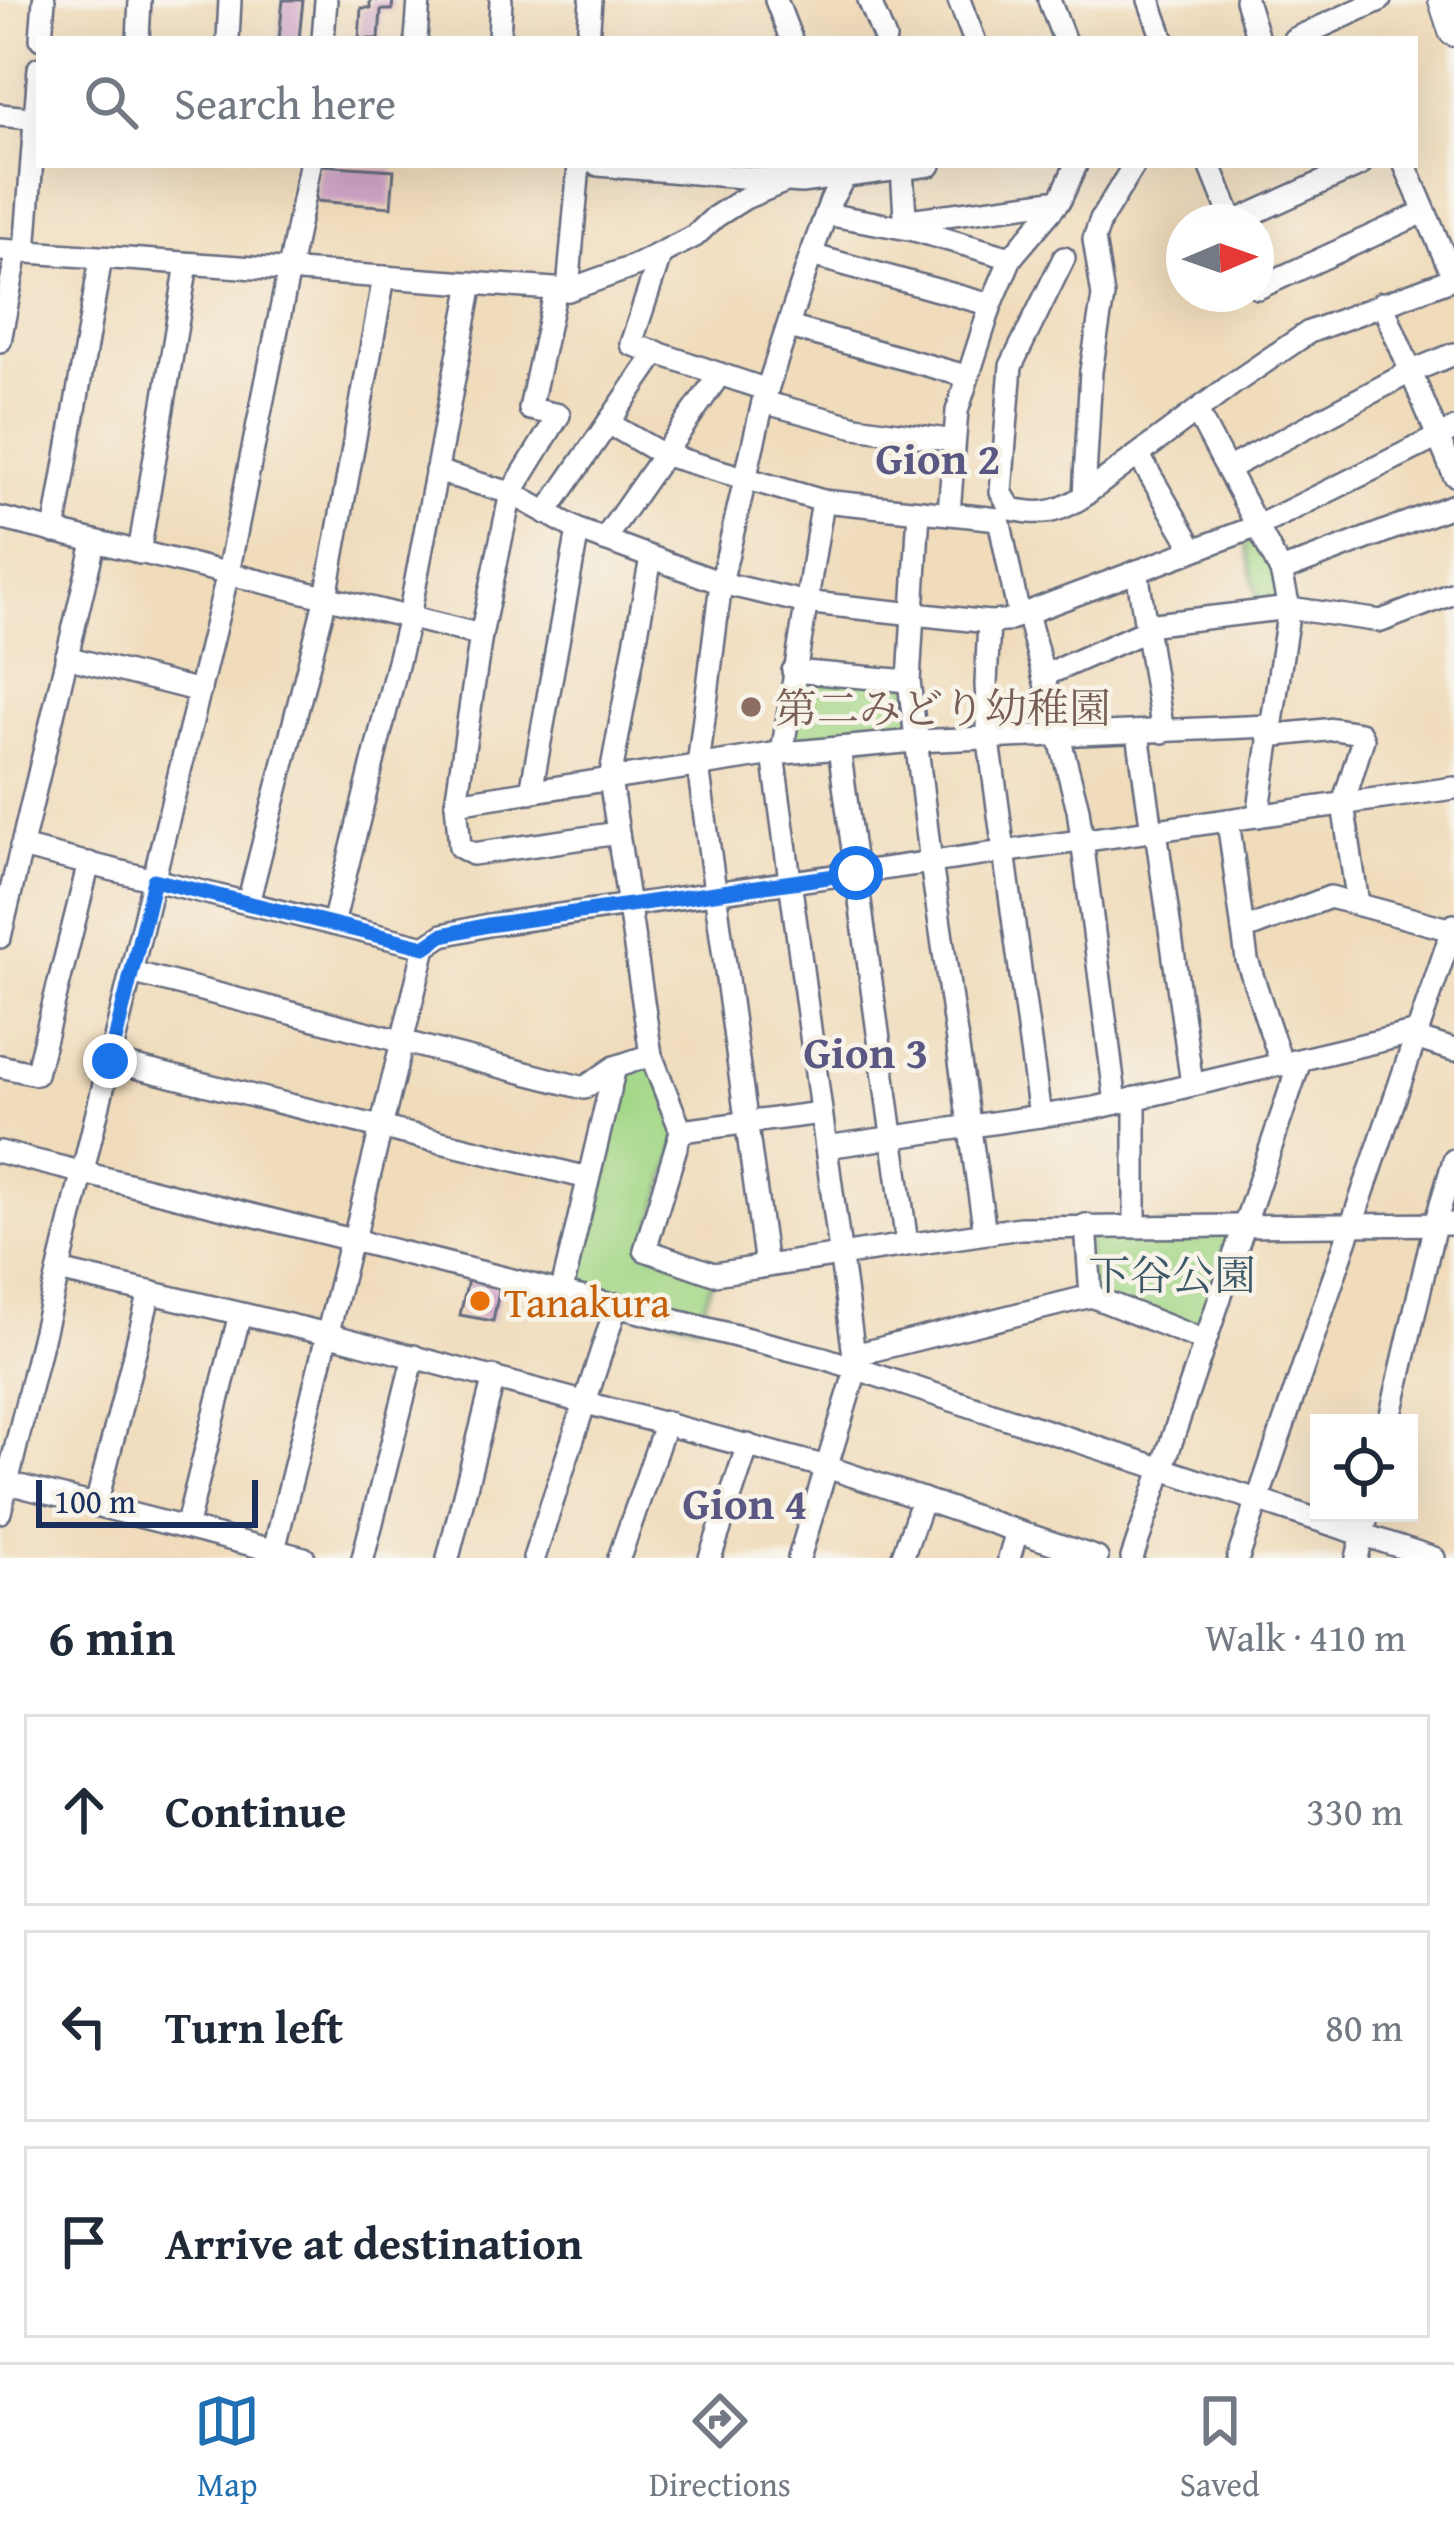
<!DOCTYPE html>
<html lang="en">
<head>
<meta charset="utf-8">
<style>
  :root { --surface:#fff; --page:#f6f6f7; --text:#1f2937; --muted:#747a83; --line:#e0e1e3; --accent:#1f6fb2 }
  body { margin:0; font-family:"Gentium Book Plus","Noto Serif JP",serif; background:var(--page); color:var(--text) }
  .controls { position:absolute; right:36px; bottom:36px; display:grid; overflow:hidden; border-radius:0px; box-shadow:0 12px 48px #0002 }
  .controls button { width:108px; height:108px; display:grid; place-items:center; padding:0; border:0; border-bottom:3px solid var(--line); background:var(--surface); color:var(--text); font:60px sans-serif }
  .compass { position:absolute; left:1166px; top:204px; width:108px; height:108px; border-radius:50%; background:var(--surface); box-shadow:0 12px 48px #0002; rotate:88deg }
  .scale { position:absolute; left:36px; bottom:30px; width:222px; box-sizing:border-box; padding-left:12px; border:6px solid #1b2f5e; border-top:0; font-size:33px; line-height:42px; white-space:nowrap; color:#1b2f5e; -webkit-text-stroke:9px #f7f3e8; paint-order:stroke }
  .stop { position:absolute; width:36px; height:36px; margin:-27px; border:9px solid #1a73e8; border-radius:50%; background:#fff }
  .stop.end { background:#1a73e8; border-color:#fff; box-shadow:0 3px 12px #0008 }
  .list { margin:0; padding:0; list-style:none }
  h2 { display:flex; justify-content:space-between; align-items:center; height:156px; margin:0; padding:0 48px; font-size:51px }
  h2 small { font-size:39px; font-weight:400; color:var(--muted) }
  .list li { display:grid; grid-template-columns:78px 1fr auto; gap:36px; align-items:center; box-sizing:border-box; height:192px; margin:0 24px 24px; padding:0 24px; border:3px solid var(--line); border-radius:0px }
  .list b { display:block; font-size:45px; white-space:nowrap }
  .list em { font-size:39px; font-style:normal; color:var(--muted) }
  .icon { flex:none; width:66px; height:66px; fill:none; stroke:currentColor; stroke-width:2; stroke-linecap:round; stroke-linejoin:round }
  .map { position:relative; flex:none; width:1454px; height:1558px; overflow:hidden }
  .search { position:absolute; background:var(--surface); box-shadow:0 12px 48px #0002; left:36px; right:36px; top:36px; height:132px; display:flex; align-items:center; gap:30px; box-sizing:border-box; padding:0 42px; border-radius:0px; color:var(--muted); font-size:45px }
  .sheet { height:804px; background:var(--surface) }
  nav { display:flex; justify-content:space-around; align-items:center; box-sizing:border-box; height:168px; border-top:3px solid var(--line); background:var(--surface); font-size:33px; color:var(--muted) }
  nav a { display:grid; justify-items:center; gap:6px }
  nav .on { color:var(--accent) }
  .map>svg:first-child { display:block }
  .green { fill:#a3d787; stroke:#5f8372; stroke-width:3 }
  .building { fill:#d0a4c8 }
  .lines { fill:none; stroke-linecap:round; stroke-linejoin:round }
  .minor-casing { stroke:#666c7f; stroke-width:26 }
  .highway-casing { stroke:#666c7f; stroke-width:34 }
  .minor { stroke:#fff; stroke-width:21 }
  .highway { stroke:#fff; stroke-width:30 }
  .route { stroke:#1a73e8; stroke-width:15 }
  .education-dot { fill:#8d6e63; stroke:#f7f3e8; stroke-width:4.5 }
  .food-dot { fill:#e8710a; stroke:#f7f3e8; stroke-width:4.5 }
  .labels { text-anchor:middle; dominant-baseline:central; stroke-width:9; stroke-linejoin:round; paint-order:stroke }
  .education-label { font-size:42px; fill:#785e54; stroke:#f7f3e8; text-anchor:start }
  .park-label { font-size:42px; fill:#3d5968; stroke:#f7f3e8 }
  .food-label { font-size:42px; fill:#c56008; stroke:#f7f3e8; text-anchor:start }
  .neighbourhood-label { font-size:45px; font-weight:bold; fill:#5a5883; stroke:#f7f3e8 }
</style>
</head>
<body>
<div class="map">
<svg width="1454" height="1558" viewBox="0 0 1454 1558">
  <rect width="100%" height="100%" fill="#f7f3e8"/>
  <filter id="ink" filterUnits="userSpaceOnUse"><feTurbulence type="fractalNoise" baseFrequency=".00833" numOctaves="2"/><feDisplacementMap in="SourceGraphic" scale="24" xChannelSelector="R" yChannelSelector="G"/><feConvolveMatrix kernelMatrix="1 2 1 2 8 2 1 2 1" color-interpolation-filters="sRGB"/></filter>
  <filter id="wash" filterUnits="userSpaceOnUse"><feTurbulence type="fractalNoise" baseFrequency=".004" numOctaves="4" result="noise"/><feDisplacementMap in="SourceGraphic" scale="48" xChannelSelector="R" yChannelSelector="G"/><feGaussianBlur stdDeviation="2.7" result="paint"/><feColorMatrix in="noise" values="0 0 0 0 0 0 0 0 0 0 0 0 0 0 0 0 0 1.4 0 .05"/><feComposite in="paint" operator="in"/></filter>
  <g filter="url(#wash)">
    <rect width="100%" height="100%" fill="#f0dcbb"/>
    <g class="green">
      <polygon points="1258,526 1289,608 1260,611 1243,532"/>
      <polygon points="793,671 909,681 915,741 782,753"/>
      <polygon points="651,1055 681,1131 645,1250 714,1274 698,1325 562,1290 615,1067"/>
      <polygon points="1086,1225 1244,1225 1205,1341 1091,1296"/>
    </g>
    <g id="blocks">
      <g class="building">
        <polygon points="283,0 303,0 299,39 279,39"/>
        <polygon points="370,0 393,0 392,10 381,10 379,39 359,39 361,8 370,8"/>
        <polygon points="319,165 394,170 391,207 316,201"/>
        <polygon points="468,1280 500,1287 493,1321 460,1315"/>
      </g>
    </g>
  </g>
  <g filter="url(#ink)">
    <use href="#blocks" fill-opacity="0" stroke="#666c7f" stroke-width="3"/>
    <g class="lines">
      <g class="minor-casing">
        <g id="minor">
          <polyline points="776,0 791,39"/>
          <polyline points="869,0 885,39"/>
          <polyline points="959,0 974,39"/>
          <polyline points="1049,0 1064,39"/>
          <polyline points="1149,0 1163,39"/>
          <polyline points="1246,0 1258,39"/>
          <polyline points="41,39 44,0"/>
          <polyline points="138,39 140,0"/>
          <polyline points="228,39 230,0"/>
          <polyline points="323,39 326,0"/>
          <polyline points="416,39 419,0"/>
          <polyline points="499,39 501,0"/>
          <polyline points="588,39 591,0"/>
          <polyline points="1294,39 1380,0"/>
          <polyline points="0,115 39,119"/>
          <polyline points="598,165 801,182 930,165"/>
          <polyline points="1210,165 1233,222"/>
          <polyline points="1405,165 1454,279"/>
          <polyline points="902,169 905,216 914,230"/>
          <polyline points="826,214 914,230 1011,258"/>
          <polyline points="908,220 1060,200"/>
          <polyline points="1234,222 1360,165"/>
          <polyline points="0,250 568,290 635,266 695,236 715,217 745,198 786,181"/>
          <polyline points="25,252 39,68"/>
          <polyline points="661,253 631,344 767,390"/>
          <polyline points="811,255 991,305"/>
          <path d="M 1064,258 L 1011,366 L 1001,492 L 1011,509 C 1039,515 1055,514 1079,499 L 1234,383 L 1309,332 L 1454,278"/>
          <polyline points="1256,282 1258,288 1424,212"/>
          <polyline points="556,289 530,409 559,415 511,493 481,635 456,803 460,847 473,854 618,833"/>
          <polyline points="568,290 579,165"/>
          <polyline points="1382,303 1454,475"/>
          <polyline points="789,327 966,376"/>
          <polyline points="0,341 17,252"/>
          <polyline points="763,402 856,427 954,441"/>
          <polyline points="1197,412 1281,571 1289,608 1258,816"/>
          <polyline points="608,423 662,454 823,501 999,519 1019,616"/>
          <polyline points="1139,456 1194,550"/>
          <polyline points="1227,469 1410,372 1454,354"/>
          <polyline points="436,471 511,493 578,530 721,583 803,602 989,622 1005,621 1258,526 1454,429"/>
          <polyline points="1084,496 1091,371 1103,296 1094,239 1101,219 1134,165"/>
          <polyline points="919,511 909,681 931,863 985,1233"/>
          <polyline points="949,512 957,411 991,305 1011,258 1060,200 1076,165"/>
          <polyline points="546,513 657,352"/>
          <polyline points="0,518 481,635"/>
          <polyline points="54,532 101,258"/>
          <polyline points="604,540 720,374"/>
          <polyline points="139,553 187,264"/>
          <polyline points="651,558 610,779 651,1055 681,1131 645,1250 714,1274 1020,1228 1454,1224"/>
          <polyline points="1137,571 1163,732"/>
          <polyline points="1281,571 1454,505"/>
          <polyline points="1027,613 1078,809 1116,1103"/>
          <polyline points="989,622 986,684 989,741 1040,1116"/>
          <polyline points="1146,625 1289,608 1381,621 1454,593"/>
          <polyline points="66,657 200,691"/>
          <polyline points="793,671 909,681"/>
          <polyline points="1043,676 1147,630"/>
          <polyline points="1138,733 1152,831"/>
          <polyline points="1268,736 1335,729 1360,733 1363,739 1343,804 1358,904"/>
          <polyline points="839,748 907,1244"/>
          <polyline points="782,753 823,501"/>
          <polyline points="773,754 856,1370 799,1558"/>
          <polyline points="531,792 578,530"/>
          <polyline points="456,803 773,754 915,741 1270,726"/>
          <polyline points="1228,820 1247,960 1282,1065"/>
          <polyline points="1156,831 1192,1084"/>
          <polyline points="21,847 425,947"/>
          <polyline points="248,903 326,597 384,277"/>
          <polyline points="333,924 409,617 472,283"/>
          <polyline points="1243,930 1330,897 1452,930"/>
          <polyline points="0,937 94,543"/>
          <polyline points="131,972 584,1088 615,1067 651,1055"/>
          <polyline points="1415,1038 1454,1050"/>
          <polyline points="110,1061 588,1178"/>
          <polyline points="0,1066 36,1074 89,863"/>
          <polyline points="1135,1098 1135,1225"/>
          <polyline points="681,1131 821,1113"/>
          <polyline points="826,1147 1095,1108 1417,1032"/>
          <polyline points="0,1152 824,1358 1434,1558"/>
          <polyline points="1086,1225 1091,1296"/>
          <polyline points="354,1239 425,947 443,935 488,925 1454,788"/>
          <polyline points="766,1266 698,766 721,583 763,402 811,255 831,200 844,178 839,165"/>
          <polyline points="59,1271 327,1334 827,1467 1097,1558"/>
          <polyline points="562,1290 615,1067"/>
          <polyline points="854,1355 1091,1296 1205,1341"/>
          <polyline points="1389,1423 1435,1224 1454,1160"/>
          <polyline points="0,1481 304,1558"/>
          <polyline points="96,1505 150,1292"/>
          <polyline points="0,1512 228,573 310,165"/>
          <polyline points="186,1528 240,1314"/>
          <polyline points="272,1558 351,1239"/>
          <polyline points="363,1558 414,1356"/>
          <polyline points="448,1558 494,1377"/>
          <polyline points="534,1558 617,1304"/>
          <polyline points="619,1558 666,1422"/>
          <polyline points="710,1558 748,1445"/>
          <polyline points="902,1558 923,1499"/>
          <polyline points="1009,1558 1017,1531"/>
          <polyline points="1132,1558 1300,1061"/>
          <polyline points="1238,1558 1454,925"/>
          <polyline points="1357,1558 1368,1513"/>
        </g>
      </g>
      <g class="highway-casing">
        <polyline id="highway" points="1444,0 1454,31"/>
      </g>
      <use href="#minor" class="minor"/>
      <use href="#highway" class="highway"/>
    </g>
  </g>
  <g class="lines" filter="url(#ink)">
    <polyline class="route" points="110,1061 154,880 425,947 443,935 488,925 856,873"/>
  </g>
  <circle class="education-dot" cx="751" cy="707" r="12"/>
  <circle class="food-dot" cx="480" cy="1301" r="12"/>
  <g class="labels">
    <g class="education-label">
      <text x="775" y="707">第二みどり幼稚園</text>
    </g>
    <g class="park-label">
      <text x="1172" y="1274">下谷公園</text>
    </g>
    <g class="food-label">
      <text x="504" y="1301">Tanakura</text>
    </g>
    <g class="neighbourhood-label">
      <text x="938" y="457">Gion 2</text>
      <text x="866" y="1051">Gion 3</text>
      <text x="745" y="1502">Gion 4</text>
    </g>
  </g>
</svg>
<div class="controls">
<button><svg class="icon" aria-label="locate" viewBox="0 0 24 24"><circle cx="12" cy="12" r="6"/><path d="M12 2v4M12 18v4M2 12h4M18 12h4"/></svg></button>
</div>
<svg class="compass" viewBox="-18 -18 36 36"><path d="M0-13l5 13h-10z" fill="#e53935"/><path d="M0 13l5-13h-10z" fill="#747a83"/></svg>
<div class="scale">100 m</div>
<div class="stop" style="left:856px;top:873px"></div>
<div class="stop end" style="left:110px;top:1061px"></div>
<div class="search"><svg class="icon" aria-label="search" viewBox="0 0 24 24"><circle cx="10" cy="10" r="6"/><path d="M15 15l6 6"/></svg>Search here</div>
</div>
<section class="sheet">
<h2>6 min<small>Walk · 410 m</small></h2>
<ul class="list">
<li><svg class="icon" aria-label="ahead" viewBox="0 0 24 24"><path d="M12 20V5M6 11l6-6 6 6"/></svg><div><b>Continue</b></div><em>330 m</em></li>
<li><svg class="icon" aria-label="left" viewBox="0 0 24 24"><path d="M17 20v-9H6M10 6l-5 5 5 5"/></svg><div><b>Turn left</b></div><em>80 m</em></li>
<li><svg class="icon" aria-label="arrive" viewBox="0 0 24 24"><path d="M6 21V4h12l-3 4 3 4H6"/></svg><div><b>Arrive at destination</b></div></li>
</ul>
</section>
<nav>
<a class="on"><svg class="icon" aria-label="map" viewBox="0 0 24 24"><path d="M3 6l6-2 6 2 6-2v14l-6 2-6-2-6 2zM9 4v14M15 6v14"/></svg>Map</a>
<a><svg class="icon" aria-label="directions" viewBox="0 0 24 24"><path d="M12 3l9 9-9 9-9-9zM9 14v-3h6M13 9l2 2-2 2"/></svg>Directions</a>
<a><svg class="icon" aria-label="saved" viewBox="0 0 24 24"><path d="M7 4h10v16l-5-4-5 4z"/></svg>Saved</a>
</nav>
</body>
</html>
